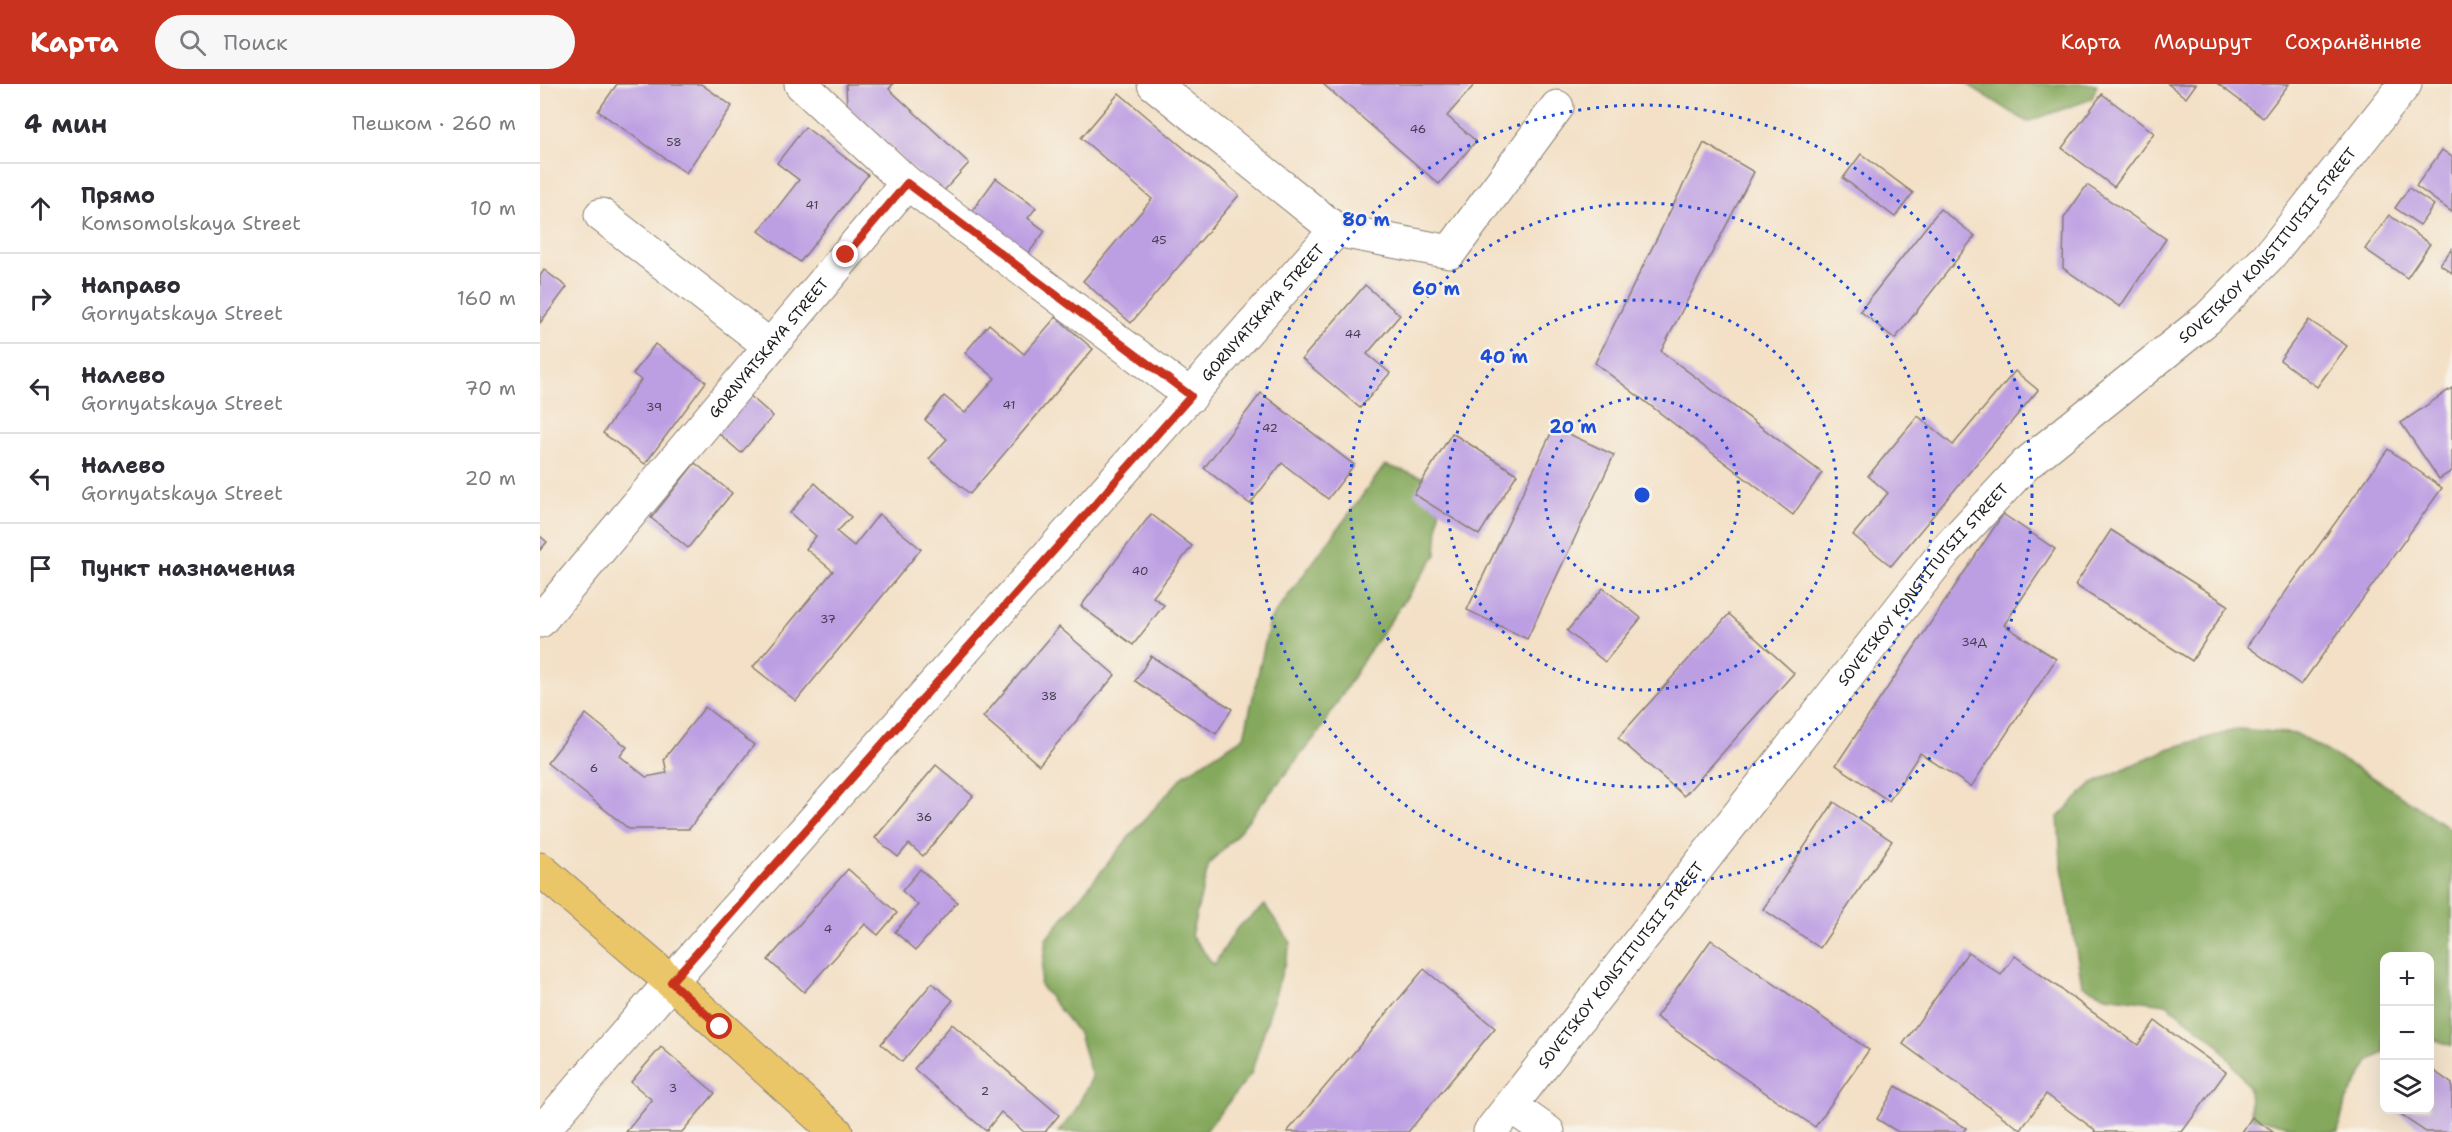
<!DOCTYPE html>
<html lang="ru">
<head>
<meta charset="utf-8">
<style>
  :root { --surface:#fff; --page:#f7f7f7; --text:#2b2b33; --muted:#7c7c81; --line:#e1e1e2; --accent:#c8321e }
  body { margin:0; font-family:"Shantell Sans",sans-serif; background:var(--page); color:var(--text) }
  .controls { position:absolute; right:18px; bottom:18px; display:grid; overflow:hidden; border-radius:12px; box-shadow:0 6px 24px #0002 }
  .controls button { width:54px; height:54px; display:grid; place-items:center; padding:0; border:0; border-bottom:2px solid var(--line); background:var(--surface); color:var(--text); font:30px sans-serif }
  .stop { position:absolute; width:18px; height:18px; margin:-14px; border:4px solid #c8321e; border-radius:50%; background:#fff }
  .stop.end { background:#c8321e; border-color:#fff; box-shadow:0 2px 6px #0008 }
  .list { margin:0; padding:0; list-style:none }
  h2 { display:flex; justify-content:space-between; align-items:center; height:78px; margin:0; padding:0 24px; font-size:26px }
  h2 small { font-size:20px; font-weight:400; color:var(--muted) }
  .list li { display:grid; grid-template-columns:39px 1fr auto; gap:18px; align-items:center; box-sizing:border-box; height:90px; padding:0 24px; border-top:2px solid var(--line) }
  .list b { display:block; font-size:22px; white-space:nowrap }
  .list p { margin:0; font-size:20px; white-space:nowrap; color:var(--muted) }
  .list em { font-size:20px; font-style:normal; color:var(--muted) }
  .icon { flex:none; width:33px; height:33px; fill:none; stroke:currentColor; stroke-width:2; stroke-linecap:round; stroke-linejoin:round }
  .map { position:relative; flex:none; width:1912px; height:1048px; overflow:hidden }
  header { display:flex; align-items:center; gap:36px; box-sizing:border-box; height:84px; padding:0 30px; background:var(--accent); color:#fff }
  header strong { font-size:28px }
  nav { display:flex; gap:33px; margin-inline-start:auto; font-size:21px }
  .search { width:420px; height:54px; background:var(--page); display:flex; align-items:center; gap:15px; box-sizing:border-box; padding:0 21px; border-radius:33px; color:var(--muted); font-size:22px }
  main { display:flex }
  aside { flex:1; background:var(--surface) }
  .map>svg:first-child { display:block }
  .forest { fill:#84a85c; stroke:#50623c; stroke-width:1.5 }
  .building { fill:#bc9ee3 }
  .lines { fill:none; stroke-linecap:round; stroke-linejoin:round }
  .minor-casing { stroke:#887e71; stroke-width:35 }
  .major-casing { stroke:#887e71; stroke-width:35 }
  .minor { stroke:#fff; stroke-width:33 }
  .major { stroke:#ebc669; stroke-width:33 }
  .route { stroke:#c8321e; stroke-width:8 }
  .ring { fill:none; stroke:#1d4ed8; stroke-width:3; stroke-dasharray:3 6 }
  .labels { text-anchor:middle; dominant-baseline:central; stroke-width:5; stroke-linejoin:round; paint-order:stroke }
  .number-label { font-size:12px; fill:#443c4e }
  .street-label { font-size:15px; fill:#1c1c1c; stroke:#f7f3e8 }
  .centre { fill:#1d4ed8; stroke:#f7f3e8; stroke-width:3 }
  .ring-label { font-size:18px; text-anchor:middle; font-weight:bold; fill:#1d4ed8; stroke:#f7f3e8; stroke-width:5; stroke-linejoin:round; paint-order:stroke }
</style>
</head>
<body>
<header>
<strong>Карта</strong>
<div class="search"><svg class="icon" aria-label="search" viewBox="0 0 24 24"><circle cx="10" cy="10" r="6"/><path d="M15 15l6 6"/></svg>Поиск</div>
<nav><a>Карта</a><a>Маршрут</a><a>Сохранённые</a></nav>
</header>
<main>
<aside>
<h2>4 мин<small>Пешком · 260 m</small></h2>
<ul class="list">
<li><svg class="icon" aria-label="ahead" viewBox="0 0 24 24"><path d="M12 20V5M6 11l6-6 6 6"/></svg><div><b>Прямо</b><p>Komsomolskaya Street</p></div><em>10 m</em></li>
<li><svg class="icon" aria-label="right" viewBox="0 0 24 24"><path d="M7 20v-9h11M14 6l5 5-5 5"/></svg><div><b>Направо</b><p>Gornyatskaya Street</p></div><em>160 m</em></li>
<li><svg class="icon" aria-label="left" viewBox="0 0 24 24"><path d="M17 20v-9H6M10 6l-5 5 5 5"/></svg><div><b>Налево</b><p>Gornyatskaya Street</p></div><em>70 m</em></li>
<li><svg class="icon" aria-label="left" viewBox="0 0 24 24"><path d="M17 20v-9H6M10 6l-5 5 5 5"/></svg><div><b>Налево</b><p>Gornyatskaya Street</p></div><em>20 m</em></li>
<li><svg class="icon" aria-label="arrive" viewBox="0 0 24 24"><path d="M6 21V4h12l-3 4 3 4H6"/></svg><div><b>Пункт назначения</b></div></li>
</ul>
</aside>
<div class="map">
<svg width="1912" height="1048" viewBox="0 0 1912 1048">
  <rect width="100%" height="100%" fill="#f7f3e8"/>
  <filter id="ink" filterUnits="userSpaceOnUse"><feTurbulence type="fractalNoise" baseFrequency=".0167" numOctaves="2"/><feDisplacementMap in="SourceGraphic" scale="12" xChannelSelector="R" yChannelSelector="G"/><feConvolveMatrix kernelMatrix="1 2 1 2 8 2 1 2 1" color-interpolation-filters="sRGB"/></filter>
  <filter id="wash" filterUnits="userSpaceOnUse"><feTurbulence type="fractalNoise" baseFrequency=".008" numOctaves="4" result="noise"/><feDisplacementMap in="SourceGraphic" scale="24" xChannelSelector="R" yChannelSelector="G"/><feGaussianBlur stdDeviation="1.35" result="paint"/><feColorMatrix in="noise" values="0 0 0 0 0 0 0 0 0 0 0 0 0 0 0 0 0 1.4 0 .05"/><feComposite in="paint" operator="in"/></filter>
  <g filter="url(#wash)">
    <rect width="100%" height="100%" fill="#f3e0c6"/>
    <g class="forest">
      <polygon points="1427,0 1557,0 1552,15 1487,38"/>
      <polygon points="845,381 901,399 896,471 826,572 779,648 694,754 669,780 651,851 674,881 697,844 725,821 751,859 711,990 665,1048 518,1048 534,1029 552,993 539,950 500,901 506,855 589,753 644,691 704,653 730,536"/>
      <polygon points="1699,645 1757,650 1842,699 1912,746 1912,962 1890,954 1890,872 1844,872 1844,969 1830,976 1805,1019 1798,1048 1769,1048 1712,1033 1708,1001 1676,958 1626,920 1566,912 1542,901 1521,777 1518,733 1551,700 1627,665"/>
    </g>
    <g id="blocks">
      <g class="building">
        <polygon points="77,0 161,0 192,22 146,89 58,27"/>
        <polygon points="306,0 353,0 349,5 429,79 401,110 307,24"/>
        <polygon points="783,0 935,0 907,32 936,57 899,100"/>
        <polygon points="1628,0 1656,0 1646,14"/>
        <polygon points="1678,0 1749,0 1723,34"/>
        <polygon points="579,9 699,111 591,239 543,197 612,115 541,54"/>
        <polygon points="1562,10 1614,49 1574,103 1522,64"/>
        <polygon points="265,43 328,91 260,178 219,147 259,96 237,79"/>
        <polygon points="1164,59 1214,88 1121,267 1282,389 1253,431 1055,279"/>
        <polygon points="1902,66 1912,73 1912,128 1876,102"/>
        <polygon points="1321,70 1373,109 1355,133 1303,94"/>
        <polygon points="456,94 496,124 488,134 505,147 485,174 429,131"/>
        <polygon points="1547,101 1626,155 1580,223 1523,184 1524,134"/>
        <polygon points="1869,104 1894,121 1880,141 1855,124"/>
        <polygon points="1400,125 1435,152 1355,255 1320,227"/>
        <polygon points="1849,131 1890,160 1867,194 1825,165"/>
        <polygon points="1912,165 1912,189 1900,180"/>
        <polygon points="4,186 27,203 0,239 0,192"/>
        <polygon points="825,201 860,231 827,270 850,289 820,324 762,275"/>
        <polygon points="516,233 553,265 430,410 389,375 407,355 385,336 404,312 425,329 455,294 425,269 449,240 484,270"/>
        <polygon points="1769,236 1807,262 1777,303 1740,276"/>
        <polygon points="115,260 166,298 105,380 63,349 101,296 93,290"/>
        <polygon points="1475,287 1498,306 1351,482 1313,451 1348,409 1328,392 1378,332 1413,361"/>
        <polygon points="1912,304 1912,387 1899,395 1861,339"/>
        <polygon points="721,309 814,381 788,415 742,379 710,420 664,384"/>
        <polygon points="209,311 233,332 201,369 177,348"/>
        <polygon points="1014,343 1074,371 987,555 927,526"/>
        <polygon points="912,349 977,390 939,451 874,410"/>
        <polygon points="1848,365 1902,404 1761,601 1707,562"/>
        <polygon points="155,379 192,409 148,464 111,434"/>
        <polygon points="275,399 311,433 297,448 314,462 339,430 381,465 256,617 213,583 293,487 266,465 276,452 250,429"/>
        <polygon points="611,430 652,462 613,513 624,521 593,561 541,522"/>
        <polygon points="1463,430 1515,465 1464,541 1516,575 1431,703 1380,669 1349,717 1296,681"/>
        <polygon points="1571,446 1688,521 1652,577 1535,501"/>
        <polygon points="0,452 7,458 0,466"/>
        <polygon points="1063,504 1101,534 1065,578 1027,547"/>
        <polygon points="1189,530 1254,589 1144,712 1078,654"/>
        <polygon points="519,543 575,591 499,681 443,633"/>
        <polygon points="611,572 692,625 676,650 595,597"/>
        <polygon points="165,623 214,661 149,745 89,745 7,679 46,630 87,663 80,672 106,693 127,689 124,675"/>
        <polygon points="396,681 433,712 383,772 369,760 358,773 335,754"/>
        <polygon points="1294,718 1352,757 1280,864 1223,825"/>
        <polygon points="308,785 357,829 338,851 325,840 264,908 228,876"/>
        <polygon points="380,785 417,818 376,866 355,848 378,821 362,807"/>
        <polygon points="1171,856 1329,966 1275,1043 1116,933"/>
        <polygon points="1428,868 1461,891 1475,872 1598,961 1615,937 1686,988 1642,1048 1554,1048 1555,1046 1506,1010 1481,1046 1363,960"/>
        <polygon points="884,885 955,944 868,1048 747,1048"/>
        <polygon points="392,899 413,916 362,978 341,960"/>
        <polygon points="412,940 519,1031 505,1048 484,1048 461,1028 446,1047 374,985"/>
        <polygon points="121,963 175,1009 142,1048 86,1048 112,1016 91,998"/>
        <polygon points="1890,984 1912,1000 1912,1048 1886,1048 1853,1026 1890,1026"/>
        <polygon points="1356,1002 1426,1044 1423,1048 1358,1048 1337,1035"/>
        <polygon points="1712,1033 1733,1048 1702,1048"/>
      </g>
    </g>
  </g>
  <g filter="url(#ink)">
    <use href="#blocks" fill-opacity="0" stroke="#887e71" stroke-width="1.5"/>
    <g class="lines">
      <g class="minor-casing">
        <g id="minor">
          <polyline points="261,0 367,99 651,312"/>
          <polyline points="614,0 796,146 910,168 1017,23"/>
          <polyline points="61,131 230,262"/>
          <path id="s1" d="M 0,537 L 367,99"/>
          <polyline points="972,1023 1008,1048"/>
          <path id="s2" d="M 1,1048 L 131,898 L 796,146"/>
          <path id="s3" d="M 950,1048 L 1407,465 L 1486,380 L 1668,234 L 1729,172 L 1865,0"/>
        </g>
      </g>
      <g class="major-casing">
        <polyline id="major" points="0,785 131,898 296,1048"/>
      </g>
      <use href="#minor" class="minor"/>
      <use href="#major" class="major"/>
    </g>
  </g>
  <g class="lines" filter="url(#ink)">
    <polyline class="route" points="180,943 131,898 651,312 367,99 306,171"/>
  </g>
  <g class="ring">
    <circle cx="1102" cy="411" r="97"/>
    <circle cx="1102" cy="411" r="195"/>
    <circle cx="1102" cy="411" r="292"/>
    <circle cx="1102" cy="411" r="390"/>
  </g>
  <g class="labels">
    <g class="number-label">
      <text x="878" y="45">46</text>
      <text x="134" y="58">58</text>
      <text x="272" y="121">41</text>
      <text x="619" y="156">45</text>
      <text x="813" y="250">44</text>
      <text x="469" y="321">41</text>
      <text x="114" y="323">39</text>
      <text x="730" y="344">42</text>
      <text x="600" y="487">40</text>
      <text x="288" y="535">37</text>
      <text x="1434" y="558">34Д</text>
      <text x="509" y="612">38</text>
      <text x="54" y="684">6</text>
      <text x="384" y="733">36</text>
      <text x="288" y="845">4</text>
      <text x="133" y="1004">3</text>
      <text x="445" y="1007">2</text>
    </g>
    <g class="street-label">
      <text stroke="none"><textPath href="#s3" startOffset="1184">SOVETSKOY KONSTITUTSII STREET</textPath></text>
      <text stroke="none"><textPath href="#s2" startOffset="1092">GORNYATSKAYA STREET</textPath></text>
      <text stroke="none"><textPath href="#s1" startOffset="356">GORNYATSKAYA STREET</textPath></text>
      <text stroke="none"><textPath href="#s3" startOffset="698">SOVETSKOY KONSTITUTSII STREET</textPath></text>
      <text stroke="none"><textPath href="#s3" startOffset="212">SOVETSKOY KONSTITUTSII STREET</textPath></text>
    </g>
  </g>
  <circle cx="1102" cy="411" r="9" class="centre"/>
  <g class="ring-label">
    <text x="826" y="142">80 m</text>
    <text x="896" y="211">60 m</text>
    <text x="964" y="279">40 m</text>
    <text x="1033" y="349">20 m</text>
  </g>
</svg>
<div class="controls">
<button>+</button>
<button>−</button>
<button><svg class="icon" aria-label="layers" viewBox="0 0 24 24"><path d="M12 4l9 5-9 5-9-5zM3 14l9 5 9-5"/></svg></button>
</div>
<div class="stop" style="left:180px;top:943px"></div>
<div class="stop end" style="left:306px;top:171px"></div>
</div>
</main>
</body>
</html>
